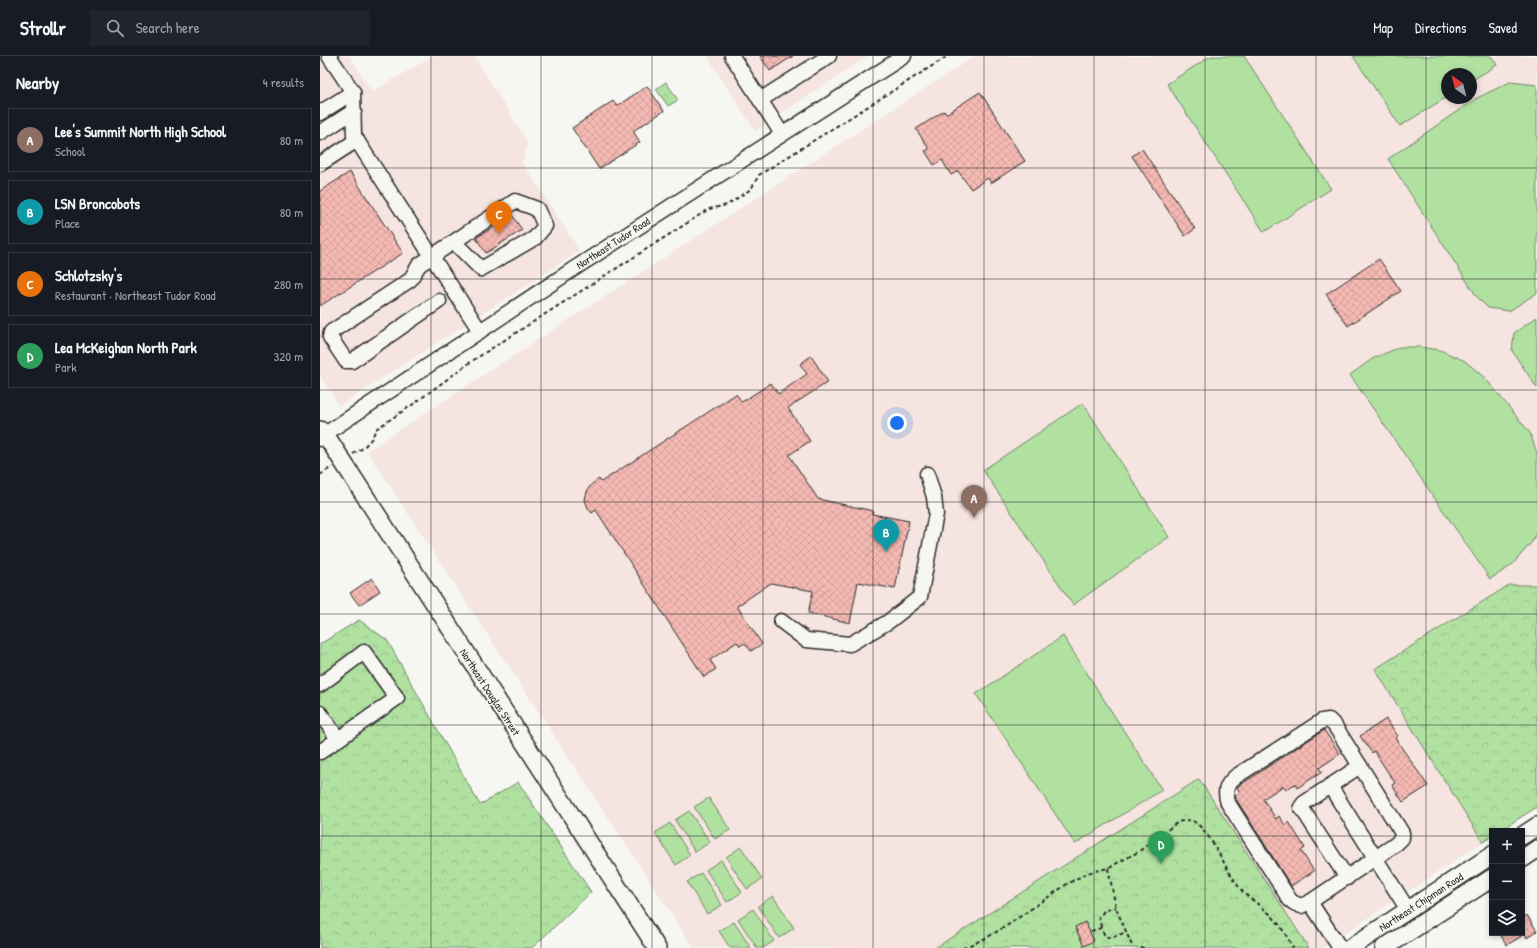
<!DOCTYPE html>
<html lang="en">
<head>
<meta charset="utf-8">
<style>
  :root { --surface:#171b24; --page:#20242c; --text:#f1f3f6; --muted:#9ea1a6; --line:#363941; --accent:#7c3aed }
  body { margin:0; font-family:"Patrick Hand",sans-serif; background:var(--page); color:var(--text) }
  .controls { position:absolute; right:12px; bottom:12px; display:grid; overflow:hidden; border-radius:0px; box-shadow:0 2px 6px #0003 }
  .controls button { width:36px; height:36px; display:grid; place-items:center; padding:0; border:0; border-bottom:1px solid var(--line); background:var(--surface); color:var(--text); font:20px sans-serif }
  .compass { position:absolute; left:1121px; top:12px; width:36px; height:36px; border-radius:50%; background:var(--surface); box-shadow:0 2px 6px #0003; rotate:325deg }
  .you { position:absolute; left:577px; top:367px; width:14px; height:14px; margin:-10px; border:3px solid #fff; border-radius:50%; background:#1a73e8; box-shadow:0 0 0 6px #1a73e833 }
  .badge { display:grid; place-items:center; width:26px; height:26px; border-radius:50%; background:var(--accent); color:#fff; font-size:13px; font-weight:700 }
  .pin { position:absolute; translate:-50% -33px; filter:drop-shadow(0 1px 2px #0008) }
  .pin::after { content:''; position:absolute; top:21px; width:14px; height:12px; background:inherit; clip-path:polygon(0 0,100% 0,50% 100%) }
  .list { margin:0; padding:0; list-style:none }
  h2 { display:flex; justify-content:space-between; align-items:center; height:52px; margin:0; padding:0 16px; font-size:17px }
  h2 small { font-size:13px; font-weight:400; color:var(--muted) }
  .list li { display:grid; grid-template-columns:26px 1fr auto; gap:12px; align-items:center; box-sizing:border-box; height:64px; margin:0 8px 8px; padding:0 8px; border:1px solid var(--line); border-radius:0px }
  .list b { display:block; font-size:15px; white-space:nowrap }
  .list p { margin:0; font-size:13px; white-space:nowrap; color:var(--muted) }
  .list em { font-size:13px; font-style:normal; color:var(--muted) }
  .icon { flex:none; width:22px; height:22px; fill:none; stroke:currentColor; stroke-width:2; stroke-linecap:round; stroke-linejoin:round }
  .map { position:relative; flex:none; width:1217px; height:892px; overflow:hidden }
  header { display:flex; align-items:center; gap:24px; box-sizing:border-box; height:56px; padding:0 20px; background:var(--surface); border-bottom:1px solid var(--line) }
  header strong { font-size:19px }
  nav { display:flex; gap:22px; margin-inline-start:auto; font-size:14px }
  .search { width:280px; height:36px; background:var(--page); display:flex; align-items:center; gap:10px; box-sizing:border-box; padding:0 14px; border-radius:0px; color:var(--muted); font-size:15px }
  main { display:flex }
  aside { flex:1; background:var(--surface) }
  .map>svg:first-child { display:block }
  .built { fill:#f5e4df; fill-rule:evenodd }
  .forest { fill:url(#forest-crowns); stroke:#6e8666 }
  .pitch { fill:#b0e1a1; stroke:#6e8666 }
  .building { fill:url(#building-cross-hatch); stroke:#2b2b2b }
  .lines { fill:none; stroke-linecap:round; stroke-linejoin:round }
  .minor-casing { stroke:#2b2b2b; stroke-width:17 }
  .major-casing { stroke:#2b2b2b; stroke-width:20 }
  .path { stroke:#2b2b2b; stroke-width:2; stroke-dasharray:4 3; stroke-linecap:butt }
  .minor { stroke:#f6f6f2; stroke-width:14 }
  .major { stroke:#f6f6f2; stroke-width:17 }
  .grid { fill:none; stroke:#2b2b2b; stroke-width:1; stroke-opacity:0.55 }
  .labels { text-anchor:middle; dominant-baseline:central; stroke-width:3; stroke-linejoin:round; paint-order:stroke }
  .street-label { font-size:11px; fill:#2b2b2b; stroke:#f6f6f2 }
</style>
</head>
<body>
<header>
<strong>Strollr</strong>
<div class="search"><svg class="icon" aria-label="search" viewBox="0 0 24 24"><circle cx="10" cy="10" r="6"/><path d="M15 15l6 6"/></svg>Search here</div>
<nav><a>Map</a><a>Directions</a><a>Saved</a></nav>
</header>
<main>
<aside>
<h2>Nearby<small>4 results</small></h2>
<ul class="list">
<li><span class="badge" style="background:#8d6e63">A</span><div><b>Lee's Summit North High School</b><p>School</p></div><em>80 m</em></li>
<li><span class="badge" style="background:#0f9aa8">B</span><div><b>LSN Broncobots</b><p>Place</p></div><em>80 m</em></li>
<li><span class="badge" style="background:#e8710a">C</span><div><b>Schlotzsky's</b><p>Restaurant · Northeast Tudor Road</p></div><em>280 m</em></li>
<li><span class="badge" style="background:#2e9e5b">D</span><div><b>Lea McKeighan North Park</b><p>Park</p></div><em>320 m</em></li>
</ul>
</aside>
<div class="map">
<svg width="1217" height="892" viewBox="0 0 1217 892">
  <defs>
    <pattern id="forest-crowns" width="20" height="18" patternUnits="userSpaceOnUse"><rect width="20" height="18" fill="#b0e1a1"/><path d="M2 6a3 3 0 1 1 6 0M12 15a3 3 0 1 1 6 0" fill="none" stroke="#98c18b"/></pattern>
    <pattern id="building-cross-hatch" width="8" height="8" patternUnits="userSpaceOnUse"><rect width="8" height="8" fill="#f4b9b2"/><path d="M0 0l8 8M0 8l8-8" fill="none" stroke="#d19f99"/></pattern>
  </defs>
  <rect width="100%" height="100%" fill="#f6f6f2"/>
  <filter id="ink" filterUnits="userSpaceOnUse"><feTurbulence type="fractalNoise" baseFrequency=".025" numOctaves="2"/><feDisplacementMap in="SourceGraphic" scale="8" xChannelSelector="R" yChannelSelector="G"/><feConvolveMatrix kernelMatrix="1 2 1 2 8 2 1 2 1" color-interpolation-filters="sRGB"/></filter>
  <g filter="url(#ink)">
    <g class="built">
      <polygon points="0,0 29,0 52,36 113,0 154,0 208,87 202,106 260,195 19,350 0,319"/>
      <polygon points="387,0 548,0 435,75"/>
      <path d="M 655,0 L 1217,0 L 1217,529 L 1188,529 L 1055,613 L 1163,786 L 1003,892 L 987,892 L 879,723 L 615,892 L 374,892 L 47,395 ZM 1127,18 L 1151,18 L 1151,42 L 1127,42 Z"/>
    </g>
    <g class="forest">
      <polygon points="346,26 358,44 348,50 336,33"/>
      <polygon points="1189,529 1217,529 1217,751 1179,775 1172,775 1172,780 1163,786 1055,613"/>
      <polygon points="39,564 67,584 160,749 198,726 271,836 212,892 0,892 0,588"/>
      <polygon points="879,723 989,892 615,892"/>
    </g>
    <g class="pitch">
      <polygon points="891,0 924,0 1011,133 944,176 847,28"/>
      <polygon points="1033,0 1171,0 1177,9 1151,25 1151,18 1127,18 1127,41 1080,70"/>
      <polygon points="1190,26 1217,29 1217,237 1189,255 1168,252 1157,241 1068,103 1155,43"/>
      <polygon points="1217,261 1217,332 1192,295 1194,277"/>
      <polygon points="1080,291 1099,291 1120,294 1145,305 1166,323 1210,377 1217,397 1217,474 1212,486 1191,510 1170,523 1030,319 1052,303"/>
      <polygon points="763,347 849,481 753,549 663,414"/>
      <polygon points="743,580 842,734 755,788 656,638"/>
      <polygon points="389,742 410,774 395,783 374,751"/>
      <polygon points="369,755 390,786 375,796 355,764"/>
      <polygon points="350,767 370,799 356,809 335,777"/>
      <polygon points="421,791 442,823 427,833 406,801"/>
      <polygon points="401,804 422,836 407,846 386,814"/>
      <polygon points="381,817 402,849 387,858 367,826"/>
      <polygon points="453,840 474,872 459,882 438,850"/>
      <polygon points="433,853 454,885 443,892 437,892 418,863"/>
      <polygon points="414,866 431,892 410,892 399,875"/>
    </g>
    <g class="building">
      <polygon points="440,0 473,0 450,15"/>
      <polygon points="327,30 344,55 313,75 320,86 279,113 252,72 293,45 297,50"/>
      <polygon points="660,36 705,105 671,127 668,122 651,133 638,115 631,119 622,104 614,109 605,95 609,93 596,73 624,55 626,58"/>
      <polygon points="822,93 875,173 865,180 812,100"/>
      <polygon points="30,116 83,197 0,250 0,135"/>
      <polygon points="192,159 202,174 166,197 156,182"/>
      <polygon points="1059,203 1081,235 1028,270 1006,238"/>
      <polygon points="491,300 508,326 468,352 490,385 469,399 498,443 553,455 552,458 589,465 575,533 538,526 530,567 488,557 493,535 451,527 417,550 442,588 431,595 425,587 420,590 417,586 390,604 396,613 384,621 276,454 272,457 268,452 265,444 266,439 268,433 272,428 279,423 281,426 416,338 422,346 451,327 458,338 487,318 480,308"/>
      <polygon points="52,522 60,535 39,549 30,537"/>
      <polygon points="1066,663 1078,680 1075,682 1108,730 1083,746 1072,729 1075,727 1054,695 1052,697 1040,680"/>
      <polygon points="1004,674 1020,698 999,712 1002,716 977,732 975,728 966,733 963,730 943,743 956,763 959,760 965,769 969,766 985,792 981,795 994,815 971,830 916,743 915,740 920,737 917,731"/>
      <polygon points="1207,859 1217,875 1207,882 1205,878 1187,889 1179,877 1204,877 1202,874 1202,863"/>
      <polygon points="765,866 774,885 764,890 755,871"/>
    </g>
    <g class="lines">
      <g class="minor-casing">
        <g id="minor">
          <polyline points="9,0 33,36 34,80 160,275"/>
          <polyline points="412,0 462,78"/>
          <polyline points="440,44 509,0"/>
          <polyline points="0,57 33,36"/>
          <polyline points="0,77 34,55"/>
          <polyline points="0,108 37,84"/>
          <polyline points="119,245 32,305 26,305 10,281 11,276 90,224 99,209 195,145 217,153 225,170 215,182 161,213 134,186"/>
          <polyline points="0,383 5,378 255,212 584,0"/>
          <polyline points="461,565 486,584 530,588 568,566 600,541 616,458 614,441 607,418"/>
          <polyline points="0,629 44,596 77,642 0,696"/>
          <polyline points="0,657 18,683"/>
          <path d="M 1009,664 L 1015,670 L 1082,777 L 1082,782 L 1076,788 L 990,846 L 981,850 L 974,847 L 970,844 L 908,747 C 904,735 906,729 915,721 L 1002,665 Z"/>
          <polyline points="1010,730 1088,854"/>
          <polyline points="1027,822 981,751 984,747 1040,710"/>
          <polyline points="990,846 1020,892"/>
        </g>
      </g>
      <g class="major-casing">
        <g id="major">
          <polyline points="0,374 5,378 337,892"/>
          <polyline points="1202,780 1217,770"/>
          <polyline points="1202,803 1217,793"/>
          <polyline points="1030,892 1172,799"/>
          <polyline points="1064,892 1172,822"/>
        </g>
      </g>
      <g class="path">
        <polyline points="33,398 43,392 52,382 56,373 92,349 152,305 389,153 407,149 431,133 439,119 628,0"/>
        <polyline points="0,419 12,411"/>
        <polyline points="788,812 796,852 813,892"/>
        <polyline points="781,871 779,861 784,855 796,851"/>
        <polyline points="771,875 781,872 785,880 791,882 806,876"/>
        <path d="M 643,892 L 666,882 L 688,869 L 747,828 L 767,817 L 788,812 L 818,796 L 858,766 C 863,765 868,763 873,765 C 891,775 906,815 919,831 C 925,840 936,846 944,853 C 957,863 966,878 973,892"/>
        <polyline points="821,892 824,892"/>
      </g>
      <use href="#minor" class="minor"/>
      <use href="#major" class="major"/>
    </g>
  </g>
  <path class="grid" d="M 111,0 L 111,892M 221,0 L 221,892M 332,0 L 332,892M 443,0 L 443,892M 553,0 L 553,892M 664,0 L 664,892M 774,0 L 774,892M 885,0 L 885,892M 996,0 L 996,892M 1106,0 L 1106,892M 0,112 L 1217,112M 0,223 L 1217,223M 0,334 L 1217,334M 0,446 L 1217,446M 0,558 L 1217,558M 0,669 L 1217,669M 0,780 L 1172,780M 1202,780 L 1217,780"/>
  <g class="labels">
    <g class="street-label">
      <text transform="translate(293 187) rotate(-33)">Northeast Tudor Road</text>
      <text transform="translate(170 636) rotate(57)">Northeast Douglas Street</text>
      <text transform="translate(1101 846) rotate(-33)">Northeast Chipman Road</text>
    </g>
  </g>
</svg>
<div class="controls">
<button>+</button>
<button>−</button>
<button><svg class="icon" aria-label="layers" viewBox="0 0 24 24"><path d="M12 4l9 5-9 5-9-5zM3 14l9 5 9-5"/></svg></button>
</div>
<svg class="compass" viewBox="-18 -18 36 36"><path d="M0-13l5 13h-10z" fill="#e53935"/><path d="M0 13l5-13h-10z" fill="#9ea1a6"/></svg>
<div class="you"></div>
<div class="pin badge" style="left:654px;top:462px;background:#8d6e63">A</div>
<div class="pin badge" style="left:566px;top:496px;background:#0f9aa8">B</div>
<div class="pin badge" style="left:179px;top:178px;background:#e8710a">C</div>
<div class="pin badge" style="left:841px;top:808px;background:#2e9e5b">D</div>
</div>
</main>
</body>
</html>
